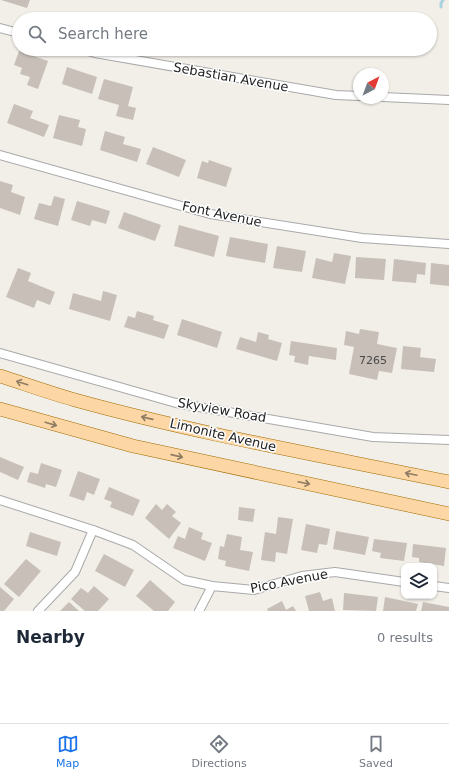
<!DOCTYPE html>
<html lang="en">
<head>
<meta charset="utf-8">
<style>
  :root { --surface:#fff; --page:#f6f6f7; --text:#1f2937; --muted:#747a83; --line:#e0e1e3; --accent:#1a73e8 }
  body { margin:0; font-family:"DejaVu Sans",sans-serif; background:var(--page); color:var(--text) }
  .controls { position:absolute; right:12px; bottom:12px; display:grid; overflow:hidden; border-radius:8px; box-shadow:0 1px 3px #0004 }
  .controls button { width:36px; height:36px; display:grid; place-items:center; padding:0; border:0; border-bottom:1px solid var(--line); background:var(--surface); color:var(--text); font:20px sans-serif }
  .compass { position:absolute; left:353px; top:68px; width:36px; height:36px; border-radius:50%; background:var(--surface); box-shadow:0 1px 3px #0004; rotate:41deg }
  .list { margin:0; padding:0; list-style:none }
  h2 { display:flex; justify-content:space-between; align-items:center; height:52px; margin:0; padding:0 16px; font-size:17px }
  h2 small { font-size:13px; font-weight:400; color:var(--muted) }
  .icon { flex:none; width:22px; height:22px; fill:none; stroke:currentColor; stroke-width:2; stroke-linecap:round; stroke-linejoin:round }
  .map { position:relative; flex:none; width:449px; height:611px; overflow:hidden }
  .search { position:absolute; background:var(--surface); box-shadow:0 1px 3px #0004; left:12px; right:12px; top:12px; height:44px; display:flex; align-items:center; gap:10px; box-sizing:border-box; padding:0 14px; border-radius:22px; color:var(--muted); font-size:15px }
  .sheet { height:112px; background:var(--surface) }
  nav { display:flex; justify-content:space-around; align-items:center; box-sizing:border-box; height:56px; border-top:1px solid var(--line); background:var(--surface); font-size:11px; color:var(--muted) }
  nav a { display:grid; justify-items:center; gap:2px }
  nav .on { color:var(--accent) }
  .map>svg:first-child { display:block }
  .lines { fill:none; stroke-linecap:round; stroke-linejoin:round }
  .stream { stroke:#aad3df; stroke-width:3 }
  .building { fill:#c7bfb8 }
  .minor-casing { stroke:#a9a9a9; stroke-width:10 }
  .primary-casing { stroke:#a06b00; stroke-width:14 }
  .minor { stroke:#fff; stroke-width:8 }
  .primary { stroke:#fcd6a4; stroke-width:13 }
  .oneway { stroke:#8f7c63 }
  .labels { text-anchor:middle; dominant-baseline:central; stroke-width:3; stroke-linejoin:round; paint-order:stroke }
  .number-label { font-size:11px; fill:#4b4948 }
  .street-label { font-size:13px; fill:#222; stroke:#fff }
</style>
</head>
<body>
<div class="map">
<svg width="449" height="611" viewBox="0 0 449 611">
  <rect width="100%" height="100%" fill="#f2efe9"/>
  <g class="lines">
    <polyline class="stream" points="441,7 441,3 443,0"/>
  </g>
  <g class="building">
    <polygon points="1,0 30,0 27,8"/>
    <polygon points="19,51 48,61 38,89 27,85 30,77 20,74 22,68 14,65"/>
    <polygon points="67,67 97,77 92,94 62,84"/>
    <polygon points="104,79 133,87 128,106 136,108 133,120 116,116 119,105 98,99"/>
    <polygon points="14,104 33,111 30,118 49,125 44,137 7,123"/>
    <polygon points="59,115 80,120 78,127 86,129 82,146 53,138"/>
    <polygon points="105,131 125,137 123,144 141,149 137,162 100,150"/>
    <polygon points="153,147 186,160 179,177 146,164"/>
    <polygon points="209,160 232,168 226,187 197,178 202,161 208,163"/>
    <polygon points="0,181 13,185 11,192 25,197 20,215 0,208"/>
    <polygon points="54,196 65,199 58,226 34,219 39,203 51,206"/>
    <polygon points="77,201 110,211 106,224 92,220 90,226 71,220"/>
    <polygon points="124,212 161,225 155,241 118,228"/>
    <polygon points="179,225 219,236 214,257 174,246"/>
    <polygon points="230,237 268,244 265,263 226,256"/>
    <polygon points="277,246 306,251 302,272 273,268"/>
    <polygon points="334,253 351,256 345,284 312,278 316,258 332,262"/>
    <polygon points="356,257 386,259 384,280 355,278"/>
    <polygon points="394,259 426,263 425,275 417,274 416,283 392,281"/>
    <polygon points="431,263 449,265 449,286 430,284"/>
    <polygon points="18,268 31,273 28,281 55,292 50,305 37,300 34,308 6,297"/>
    <polygon points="103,291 117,295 110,321 69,309 73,293 101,301"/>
    <polygon points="137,311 154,316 153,320 169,325 164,339 124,327 128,316 135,318"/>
    <polygon points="182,319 222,332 217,348 177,335"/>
    <polygon points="360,329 379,332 377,344 397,348 392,373 379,371 377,380 349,374 354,347 344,345 346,331 359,334"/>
    <polygon points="258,332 269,335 268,339 282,343 277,361 236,349 240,337 256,342"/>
    <polygon points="291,341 337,348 336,360 309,356 308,365 294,362 295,356 289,355"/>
    <polygon points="403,346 421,348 420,357 436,359 434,372 401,369"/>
    <polygon points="0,457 24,467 18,480 0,472"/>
    <polygon points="41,463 62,470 56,487 46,484 45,488 27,482 30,472 38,474"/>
    <polygon points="78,471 100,479 94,495 87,492 84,501 69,496"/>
    <polygon points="109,487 140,500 133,516 110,507 112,502 104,499"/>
    <polygon points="156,504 162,510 167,504 176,512 172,516 181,523 169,539 145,518"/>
    <polygon points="239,507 255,509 253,522 238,520"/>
    <polygon points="278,517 293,519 287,554 276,552 275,562 261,560 265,532 276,534"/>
    <polygon points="306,524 330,529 327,545 319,544 317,553 301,550"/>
    <polygon points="189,527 203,533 201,539 212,543 205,561 173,548 178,536 185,539"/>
    <polygon points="336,531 369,537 365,555 333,549"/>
    <polygon points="30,532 61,542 57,556 26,546"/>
    <polygon points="227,534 242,537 240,550 253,552 249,571 225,566 226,561 218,559 220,546 224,547"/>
    <polygon points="374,539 407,543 404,561 380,558 381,553 372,551"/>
    <polygon points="413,544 446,548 444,566 419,562 419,558 412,557"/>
    <polygon points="104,554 134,570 125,587 95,571"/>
    <polygon points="26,559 41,571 19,597 4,584"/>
    <polygon points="150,580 175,602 168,611 154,611 136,596"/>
    <polygon points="94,586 109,599 98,611 85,611 71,599 81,588 88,593"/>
    <polygon points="0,587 14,599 4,611 0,611"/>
    <polygon points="320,592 323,601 332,598 335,611 309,611 305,596"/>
    <polygon points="344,593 378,597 376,611 343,610"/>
    <polygon points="385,597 418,604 416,611 383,611"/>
    <polygon points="282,601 286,610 293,606 296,611 268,611 267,609"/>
    <polygon points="69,602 79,611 60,611"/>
    <polygon points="423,602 449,607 449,611 421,611"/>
  </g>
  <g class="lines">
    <g class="minor-casing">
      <g id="minor">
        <polyline points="0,28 19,33"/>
        <polyline points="81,49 95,53 336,95 359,96"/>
        <polyline points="383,97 449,100"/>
        <polyline points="0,155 210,214 362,238 449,244"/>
        <polyline points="0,353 176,403 373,437 449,440"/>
        <polyline points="0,500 93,530 133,545 184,580 212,586 254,590 302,576 335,572 404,582"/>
        <polyline points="434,586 449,588"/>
        <polyline points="38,611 75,572 93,530"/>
        <polyline points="199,611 212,586"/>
      </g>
    </g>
    <g class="primary-casing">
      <g id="primary">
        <path d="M 0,376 C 25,384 50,393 75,400 C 198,434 324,456 449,482"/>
        <polyline points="0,409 133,446 449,514"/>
      </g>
    </g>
    <use href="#minor" class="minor"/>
    <use href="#primary" class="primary"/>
  </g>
  <defs><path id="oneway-shaft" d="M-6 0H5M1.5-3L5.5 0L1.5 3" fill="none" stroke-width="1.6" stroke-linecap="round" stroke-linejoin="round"/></defs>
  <g class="oneway">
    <use href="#oneway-shaft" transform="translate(22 383) rotate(-162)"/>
    <use href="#oneway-shaft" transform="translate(147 418) rotate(-167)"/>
    <use href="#oneway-shaft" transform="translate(51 424) rotate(16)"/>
    <use href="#oneway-shaft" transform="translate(177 456) rotate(13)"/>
    <use href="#oneway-shaft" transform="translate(411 474) rotate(-168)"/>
    <use href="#oneway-shaft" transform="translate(304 483) rotate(12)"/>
  </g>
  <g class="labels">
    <g class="number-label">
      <text x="373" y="360">7265</text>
    </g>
    <g class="street-label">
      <text transform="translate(231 77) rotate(10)">Sebastian Avenue</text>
      <text transform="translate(222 214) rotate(12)">Font Avenue</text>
      <text transform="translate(222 410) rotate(10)">Skyview Road</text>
      <text transform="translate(223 435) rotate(13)">Limonite Avenue</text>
      <text transform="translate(289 581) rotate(-11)">Pico Avenue</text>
    </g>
  </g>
</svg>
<div class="controls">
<button><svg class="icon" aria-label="layers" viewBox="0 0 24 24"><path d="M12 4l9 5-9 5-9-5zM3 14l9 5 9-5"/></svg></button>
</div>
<svg class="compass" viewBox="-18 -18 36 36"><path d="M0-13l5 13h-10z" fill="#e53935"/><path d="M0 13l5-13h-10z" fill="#747a83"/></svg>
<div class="search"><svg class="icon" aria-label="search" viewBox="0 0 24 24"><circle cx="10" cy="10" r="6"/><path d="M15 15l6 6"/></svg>Search here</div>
</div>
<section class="sheet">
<h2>Nearby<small>0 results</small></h2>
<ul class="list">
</ul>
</section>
<nav>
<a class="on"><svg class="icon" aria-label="map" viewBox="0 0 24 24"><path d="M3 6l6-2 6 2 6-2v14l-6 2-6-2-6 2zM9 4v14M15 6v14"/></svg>Map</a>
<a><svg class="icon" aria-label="directions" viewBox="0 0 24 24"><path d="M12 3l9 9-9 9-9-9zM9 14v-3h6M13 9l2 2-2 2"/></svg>Directions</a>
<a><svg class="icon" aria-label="saved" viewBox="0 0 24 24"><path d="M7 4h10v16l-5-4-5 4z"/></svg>Saved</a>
</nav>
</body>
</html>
